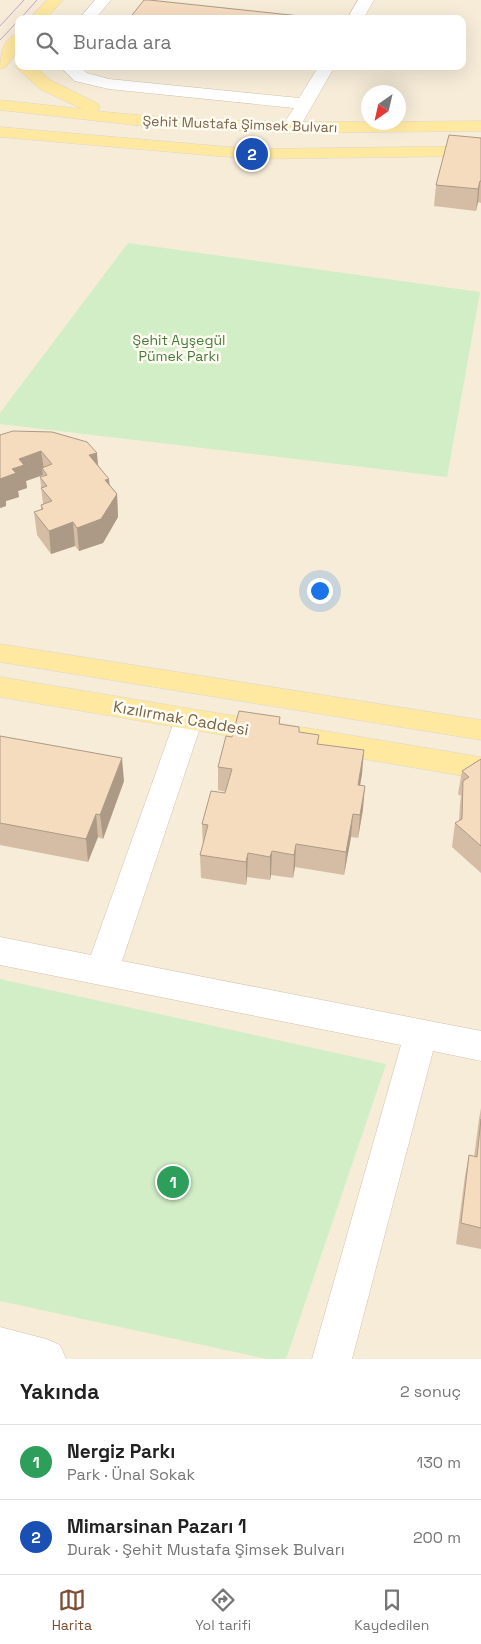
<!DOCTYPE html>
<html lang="tr">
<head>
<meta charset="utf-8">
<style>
  :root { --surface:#fff; --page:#f6f6f6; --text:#222; --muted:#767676; --line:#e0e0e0; --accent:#7e4e33 }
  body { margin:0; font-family:"Space Grotesk",sans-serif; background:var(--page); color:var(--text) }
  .compass { position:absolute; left:361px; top:85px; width:45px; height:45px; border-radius:50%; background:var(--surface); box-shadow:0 5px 20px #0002; rotate:214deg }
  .you { position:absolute; left:319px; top:590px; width:18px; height:18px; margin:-12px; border:4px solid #fff; border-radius:50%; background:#1a73e8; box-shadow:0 0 0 8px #1a73e833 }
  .badge { display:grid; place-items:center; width:32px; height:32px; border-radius:50%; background:var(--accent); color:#fff; font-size:16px; font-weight:700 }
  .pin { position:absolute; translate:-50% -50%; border:2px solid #fff; box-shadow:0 1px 5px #0006 }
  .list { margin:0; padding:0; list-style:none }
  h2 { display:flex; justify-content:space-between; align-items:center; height:65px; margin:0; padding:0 20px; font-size:21px }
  h2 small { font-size:16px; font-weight:400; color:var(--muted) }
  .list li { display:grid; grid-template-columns:32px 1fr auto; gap:15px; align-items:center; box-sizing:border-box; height:75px; padding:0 20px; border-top:1px solid var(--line) }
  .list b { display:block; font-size:19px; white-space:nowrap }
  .list p { margin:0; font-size:16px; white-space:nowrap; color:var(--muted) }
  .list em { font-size:16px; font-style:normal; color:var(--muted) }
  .icon { flex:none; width:28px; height:28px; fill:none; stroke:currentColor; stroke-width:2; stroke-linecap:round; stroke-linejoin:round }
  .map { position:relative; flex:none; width:481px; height:1359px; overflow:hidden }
  .search { position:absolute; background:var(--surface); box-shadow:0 5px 20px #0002; left:15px; right:15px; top:15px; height:55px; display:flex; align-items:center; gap:12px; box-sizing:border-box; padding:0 18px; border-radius:10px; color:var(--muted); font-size:19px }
  .sheet { height:215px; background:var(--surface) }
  nav { display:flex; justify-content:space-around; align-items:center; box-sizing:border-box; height:70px; border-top:1px solid var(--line); background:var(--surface); font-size:14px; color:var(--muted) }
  nav a { display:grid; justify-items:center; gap:2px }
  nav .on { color:var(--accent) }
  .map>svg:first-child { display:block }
  .residential { fill:#f6ecd8; fill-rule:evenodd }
  .green { fill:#d1eec6 }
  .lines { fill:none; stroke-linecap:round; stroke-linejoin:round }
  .street-casing { stroke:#d2c2ae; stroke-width:1 }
  .primary-casing { stroke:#ddd6d0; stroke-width:1 }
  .street { fill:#fff; fill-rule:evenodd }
  .primary { fill:#ffe8a0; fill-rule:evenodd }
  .tram { stroke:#bea6cb; stroke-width:1 }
  .wall { fill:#d4bda4 }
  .shaded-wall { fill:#ac9a86 }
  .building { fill:#f6dcbf; stroke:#ac9a86 }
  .labels { text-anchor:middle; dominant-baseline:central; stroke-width:5; stroke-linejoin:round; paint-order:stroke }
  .far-street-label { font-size:14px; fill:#7c634a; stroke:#fffcf2 }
  .far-park-label { font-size:14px; fill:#487c3e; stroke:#fffcf2 }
  .street-label { font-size:16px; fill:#7c634a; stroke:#fffcf2 }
</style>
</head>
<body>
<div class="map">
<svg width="481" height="1359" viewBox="0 0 481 1359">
  <rect width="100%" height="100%" fill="#fef9ea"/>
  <path class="residential" d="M 0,0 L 481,0 L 481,1359 L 0,1359 ZM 19,19 L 462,19 L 462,66 L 19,66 ZM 368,92 L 398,92 L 398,122 L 368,122 Z"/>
  <g class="green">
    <polygon points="128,243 480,292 447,477 0,424 0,413"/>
    <polygon points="0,979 386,1064 286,1359 267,1359 0,1301"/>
  </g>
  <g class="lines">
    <g class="street-casing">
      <g id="street">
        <polygon points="95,0 111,0 95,19 79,19"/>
        <polygon points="358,0 374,0 363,19 347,19"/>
        <polygon points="59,66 78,66 87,73 109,79 299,98 319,66 335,66 304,120 301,124 295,125 289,124 286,120 294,108 109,89 75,81"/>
        <polygon points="189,709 199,712 203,719 122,961 481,1031 481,1061 433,1051 352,1359 312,1359 401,1045 0,965 0,937 91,955 175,719 179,712"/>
        <polygon points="0,1327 46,1339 60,1345 66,1359 0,1359"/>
      </g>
    </g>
    <g class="primary-casing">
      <g id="primary">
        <polygon points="47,0 63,0 46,19 29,19"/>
        <path d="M 19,33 L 19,49 L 6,67 L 0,69 C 0,56 3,37 19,33 Z"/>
        <path d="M 18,63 L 19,66 L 34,66 L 52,81 L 97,103 L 100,107 L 97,111 C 225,125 354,122 481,121 L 481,131 L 291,133 L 143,126 L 0,110 L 0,100 L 82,109 L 40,89 L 18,69 L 16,66 Z"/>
        <polygon points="0,127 252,149 481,146 481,156 252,159 0,137"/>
        <polygon points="0,644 481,720 481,740 0,662"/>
        <polygon points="0,677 481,757 481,779 0,697"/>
      </g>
    </g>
    <use href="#street" class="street"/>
    <use href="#primary" class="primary"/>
    <g class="tram">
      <polyline points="20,19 37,0"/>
      <polyline points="0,26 24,0"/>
      <polyline points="0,40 19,20"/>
    </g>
  </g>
  <g class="wall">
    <polygon points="266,66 280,66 279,68"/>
    <polygon points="481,138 481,203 478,202 476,211 434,206 436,185"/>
    <polygon points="0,435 98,466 110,485 117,494 118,517 103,543 79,551 75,546 51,554 37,535 34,512 41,510 41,505 43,504 40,477 43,476 43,475 26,481 27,488 18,491 19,497 6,501 6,506 0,508"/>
    <polygon points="280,724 299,732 319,735 318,744 362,774 360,785 363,809 358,838 351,837 344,875 295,867 293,878 271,875 270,880 247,877 246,885 201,878 200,855 203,847 202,824 225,793 226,792 218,790 218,767 232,737"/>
    <polygon points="0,736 124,781 103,839 98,837 88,862 0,845"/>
    <polygon points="481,759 481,873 452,847 455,823 459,821 460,804 461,796 458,794 462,771"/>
    <polygon points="481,1108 481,1249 456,1244 465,1176 469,1155 474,1157 479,1119"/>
  </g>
  <g class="shaded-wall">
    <polygon points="480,181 478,202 476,211 478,189"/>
    <polygon points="41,451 44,470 42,468 43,475 26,481 27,488 18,491 19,497 6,501 6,506 0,508 0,479 12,469 19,459"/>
    <polygon points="97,453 99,476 89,455"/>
    <polygon points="109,479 111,502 105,480"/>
    <polygon points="117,494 118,517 103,543 79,551 77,528"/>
    <polygon points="73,522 75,546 51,554 49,531"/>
    <polygon points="364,750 362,774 356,808 358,785"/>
    <polygon points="122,758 124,781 103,839 100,815"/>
    <polygon points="365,786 363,809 358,838 360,815"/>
    <polygon points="96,814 98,837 88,862 86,839"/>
    <polygon points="353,814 351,837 344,875 346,852"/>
    <polygon points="296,844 295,867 293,878 294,855"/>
    <polygon points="272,851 271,875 270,880 270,857"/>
    <polygon points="248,853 247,877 246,885 246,862"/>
  </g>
  <g class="building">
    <polygon points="144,0 149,0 300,16 298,19 129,19"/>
    <polygon points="449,135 481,138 481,181 480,181 478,189 436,185"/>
    <polygon points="13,431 52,432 87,442 97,453 89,455 109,479 105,480 117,494 101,519 77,528 73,522 49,531 34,512 43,509 41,505 52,501 41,488 47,486 40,477 47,475 42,468 52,464 41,451 19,459 24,465 12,469 16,473 0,479 0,435"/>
    <polygon points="239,711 280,717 279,724 299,727 299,732 319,735 317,744 364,750 358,785 365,786 360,815 353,814 346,852 296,844 294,855 272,851 270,857 248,853 246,862 200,855 208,825 202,824 211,791 225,793 232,769 218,767 226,736 232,737"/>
    <polygon points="0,736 122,758 100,815 96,814 86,839 0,823"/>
    <polygon points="481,759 481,846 455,823 462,819 463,781 469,777 462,771"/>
    <polygon points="481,1119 481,1228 461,1223 469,1155 477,1157"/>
  </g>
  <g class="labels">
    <g class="far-street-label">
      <text transform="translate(240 124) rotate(2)">Şehit Mustafa Şimsek Bulvarı</text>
    </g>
    <g class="far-park-label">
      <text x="179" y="340">Şehit Ayşegül<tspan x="179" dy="16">Pümek Parkı</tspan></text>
    </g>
    <g class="street-label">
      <text transform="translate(181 718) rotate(10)">Kızılırmak Caddesi</text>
    </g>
  </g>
</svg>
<svg class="compass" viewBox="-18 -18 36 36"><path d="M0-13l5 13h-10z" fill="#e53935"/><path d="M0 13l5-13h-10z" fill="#767676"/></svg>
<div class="you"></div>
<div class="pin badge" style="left:173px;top:1182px;background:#2e9e5b">1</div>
<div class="pin badge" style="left:252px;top:154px;background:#1a4fb4">2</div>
<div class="search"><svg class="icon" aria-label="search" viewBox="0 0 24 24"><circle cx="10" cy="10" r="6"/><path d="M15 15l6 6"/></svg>Burada ara</div>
</div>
<section class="sheet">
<h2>Yakında<small>2 sonuç</small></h2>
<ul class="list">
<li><span class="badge" style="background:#2e9e5b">1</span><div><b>Nergiz Parkı</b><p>Park · Ünal Sokak</p></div><em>130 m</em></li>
<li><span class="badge" style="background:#1a4fb4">2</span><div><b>Mimarsinan Pazarı 1</b><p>Durak · Şehit Mustafa Şimsek Bulvarı</p></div><em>200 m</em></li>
</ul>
</section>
<nav>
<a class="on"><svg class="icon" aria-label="map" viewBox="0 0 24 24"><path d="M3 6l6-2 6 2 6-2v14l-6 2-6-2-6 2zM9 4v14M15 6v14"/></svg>Harita</a>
<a><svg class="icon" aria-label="directions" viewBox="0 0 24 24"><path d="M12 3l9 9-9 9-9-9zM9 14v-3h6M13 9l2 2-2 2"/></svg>Yol tarifi</a>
<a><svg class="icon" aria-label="saved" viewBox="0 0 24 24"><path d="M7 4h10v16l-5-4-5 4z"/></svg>Kaydedilen</a>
</nav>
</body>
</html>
